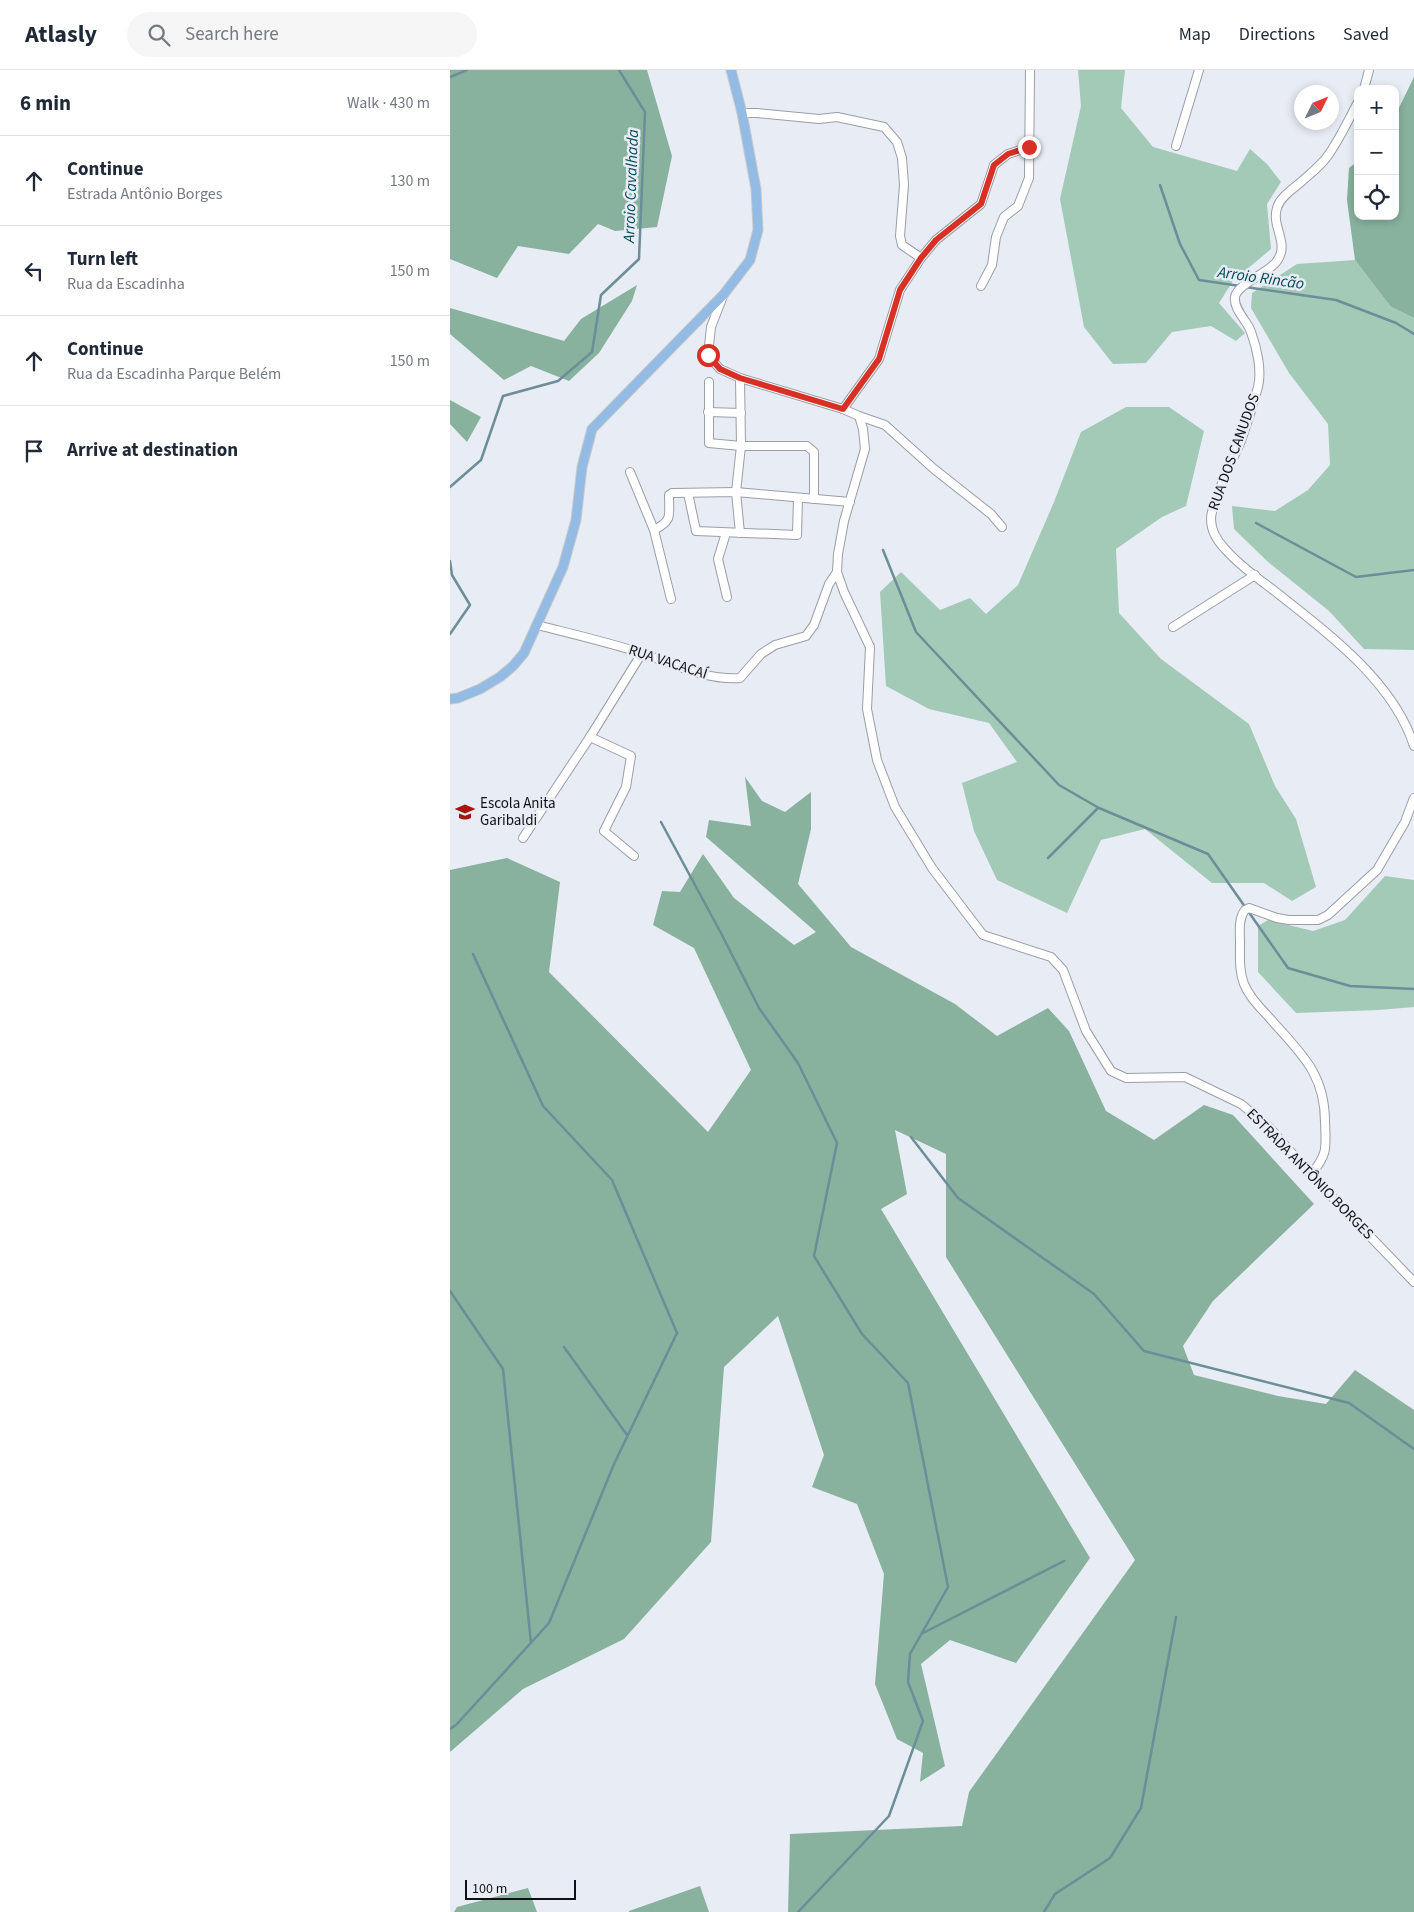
<!DOCTYPE html>
<html lang="en">
<head>
<meta charset="utf-8">
<style>
  :root { --surface:#fff; --page:#f6f6f7; --text:#1f2937; --muted:#747a83; --line:#e0e1e3 }
  body { margin:0; font-family:"Source Sans 3",sans-serif; background:var(--page); color:var(--text) }
  .controls { position:absolute; right:15px; top:15px; display:grid; overflow:hidden; border-radius:10px; box-shadow:0 2px 8px #0003 }
  .controls button { width:45px; height:45px; display:grid; place-items:center; padding:0; border:0; border-bottom:1px solid var(--line); background:var(--surface); color:var(--text); font:25px sans-serif }
  .compass { position:absolute; left:844px; top:15px; width:45px; height:45px; border-radius:50%; background:var(--surface); box-shadow:0 2px 8px #0003; rotate:47deg }
  .scale { position:absolute; left:15px; bottom:12px; width:111px; box-sizing:border-box; padding-left:5px; border:2px solid #0f1013; border-top:0; font-size:14px; line-height:18px; white-space:nowrap; color:#0f1013; -webkit-text-stroke:4px #e8ecf4; paint-order:stroke }
  .stop { position:absolute; width:15px; height:15px; margin:-11px; border:4px solid #d93025; border-radius:50%; background:#fff }
  .stop.end { background:#d93025; border-color:#fff; box-shadow:0 1px 5px #0008 }
  .list { margin:0; padding:0; list-style:none }
  h2 { display:flex; justify-content:space-between; align-items:center; height:65px; margin:0; padding:0 20px; font-size:21px }
  h2 small { font-size:16px; font-weight:400; color:var(--muted) }
  .list li { display:grid; grid-template-columns:32px 1fr auto; gap:15px; align-items:center; box-sizing:border-box; height:90px; padding:0 20px; border-top:1px solid var(--line) }
  .list b { display:block; font-size:19px; white-space:nowrap }
  .list p { margin:0; font-size:16px; white-space:nowrap; color:var(--muted) }
  .list em { font-size:16px; font-style:normal; color:var(--muted) }
  .icon { flex:none; width:28px; height:28px; fill:none; stroke:currentColor; stroke-width:2; stroke-linecap:round; stroke-linejoin:round }
  .map { position:relative; flex:none; width:964px; height:1842px; overflow:hidden }
  header { display:flex; align-items:center; gap:30px; box-sizing:border-box; height:70px; padding:0 25px; background:var(--surface); border-bottom:1px solid var(--line) }
  header strong { font-size:24px }
  nav { display:flex; gap:28px; margin-inline-start:auto; font-size:18px }
  .search { width:350px; height:45px; background:var(--page); display:flex; align-items:center; gap:12px; box-sizing:border-box; padding:0 18px; border-radius:28px; color:var(--muted); font-size:19px }
  main { display:flex }
  aside { flex:1; background:var(--surface) }
  .map>svg:first-child { display:block }
  .green { fill:#a3cab7 }
  .forest { fill:#88b19e }
  .lines { fill:none; stroke-linecap:round; stroke-linejoin:round }
  .stream { stroke:#6c8e98; stroke-width:2.5 }
  .minor-casing { stroke:#9a9ea5; stroke-width:10 }
  .major-casing { stroke:#cacacb; stroke-width:11 }
  .minor { stroke:#fff; stroke-width:8 }
  .major { stroke:#94bbe3; stroke-width:9 }
  .route { stroke:#d93025; stroke-width:6 }
  .labels { text-anchor:middle; dominant-baseline:central; stroke-width:5; stroke-linejoin:round; paint-order:stroke }
  .street-label { font-size:15px; fill:#0f1013; stroke:#e8ecf4 }
  .poi-label { font-size:15px; fill:#0f1013; stroke:#e8ecf4; text-anchor:start }
  .water-label { font-size:16px; font-style:italic; fill:#004856; stroke:#e8ecf4 }
</style>
</head>
<body>
<header>
<strong>Atlasly</strong>
<div class="search"><svg class="icon" aria-label="search" viewBox="0 0 24 24"><circle cx="10" cy="10" r="6"/><path d="M15 15l6 6"/></svg>Search here</div>
<nav><a>Map</a><a>Directions</a><a>Saved</a></nav>
</header>
<main>
<aside>
<h2>6 min<small>Walk · 430 m</small></h2>
<ul class="list">
<li><svg class="icon" aria-label="ahead" viewBox="0 0 24 24"><path d="M12 20V5M6 11l6-6 6 6"/></svg><div><b>Continue</b><p>Estrada Antônio Borges</p></div><em>130 m</em></li>
<li><svg class="icon" aria-label="left" viewBox="0 0 24 24"><path d="M17 20v-9H6M10 6l-5 5 5 5"/></svg><div><b>Turn left</b><p>Rua da Escadinha</p></div><em>150 m</em></li>
<li><svg class="icon" aria-label="ahead" viewBox="0 0 24 24"><path d="M12 20V5M6 11l6-6 6 6"/></svg><div><b>Continue</b><p>Rua da Escadinha Parque Belém</p></div><em>150 m</em></li>
<li><svg class="icon" aria-label="arrive" viewBox="0 0 24 24"><path d="M6 21V4h12l-3 4 3 4H6"/></svg><div><b>Arrive at destination</b></div></li>
</ul>
</aside>
<div class="map">
<svg width="964" height="1842" viewBox="0 0 964 1842">
  <rect width="100%" height="100%" fill="#e8ecf4"/>
  <g class="green">
    <polygon points="628,0 675,0 671,38 703,77 787,101 800,79 817,94 831,112 817,134 821,179 783,211 769,233 795,263 786,271 761,256 722,262 696,293 663,294 634,257 610,129 631,36"/>
    <polygon points="905,190 941,237 964,248 964,580 914,579 879,541 817,491 784,459 782,436 825,441 858,420 880,395 878,354 839,303 801,238 802,223 847,194"/>
    <polygon points="676,337 719,337 754,361 736,436 712,447 666,479 669,543 711,589 799,654 825,716 846,749 866,817 842,831 814,813 762,813 695,759 651,770 617,843 547,810 524,761 512,713 567,692 539,653 479,639 436,616 430,522 451,502 490,540 520,528 536,544 568,515 604,432 631,362"/>
    <polygon points="935,806 964,810 964,937 929,940 846,943 808,902 808,856 818,850 863,861 895,850"/>
  </g>
  <g class="forest">
    <polygon points="0,0 197,0 222,86 207,157 165,161 148,154 119,184 68,176 47,208 0,189"/>
    <polygon points="964,7 964,248 941,237 905,190 897,130 899,98 908,91 908,146 945,146 945,46"/>
    <polygon points="187,215 182,231 149,283 119,311 81,296 54,310 0,264 0,238 114,271 131,249"/>
    <polygon points="0,330 31,347 17,372 0,354"/>
    <polygon points="295,707 312,731 335,742 361,722 361,759 348,814 401,877 505,934 547,966 598,938 619,961 656,1041 704,1070 754,1035 783,1045 864,1134 763,1231 733,1276 744,1305 828,1326 876,1334 905,1300 964,1340 964,1842 338,1842 340,1764 512,1756 519,1722 685,1490 496,1187 496,1084 445,1060 457,1124 431,1139 640,1488 566,1593 500,1570 471,1594 495,1696 470,1712 473,1683 447,1669 425,1614 434,1504 407,1434 362,1417 374,1385 328,1246 274,1297 261,1472 174,1569 73,1619 0,1682 0,800 57,788 110,812 99,902 258,1062 301,1000 244,878 203,855 212,821 230,822 253,784 284,828 344,875 366,862 256,767 259,750 301,756"/>
    <polygon points="250,1816 259,1842 179,1842 179,1841"/>
    <polygon points="78,1818 87,1842 4,1842 7,1837"/>
  </g>
  <g class="lines">
    <g class="stream">
      <polyline points="0,7 17,0"/>
      <polyline points="710,115 730,174 749,210 790,216"/>
      <polyline points="795,217 886,230 946,253 964,264"/>
      <polyline points="0,417 31,390 53,326 108,311 142,282 151,225 189,189 195,42 169,0"/>
      <polyline points="806,453 906,507 964,500"/>
      <polyline points="433,480 466,562 609,715 649,738 758,784 838,898 900,916 964,919"/>
      <polyline points="0,491 2,505 20,535 0,564"/>
      <polyline points="211,752 272,865 309,938 348,993 387,1073 364,1186 412,1264 458,1313 498,1517 460,1584 458,1612 473,1651 439,1746 348,1842"/>
      <polyline points="598,788 648,738"/>
      <polyline points="461,1067 508,1128 644,1224 694,1281 899,1333 964,1379"/>
      <polyline points="0,1221 53,1299 81,1573"/>
      <polyline points="114,1277 177,1365"/>
      <polyline points="473,1563 614,1491"/>
      <polyline points="0,1659 6,1655 99,1553 164,1394 227,1263 162,1110 93,1036 23,884"/>
      <polyline points="594,1842 605,1824 660,1788 691,1738 726,1547"/>
    </g>
    <g class="minor-casing">
      <g id="minor">
        <polyline points="914,19 919,0"/>
        <path d="M 908,32 C 899,49 890,68 879,84 C 872,95 861,103 851,112 C 843,119 830,127 827,138 C 821,157 840,173 827,191 C 819,203 787,214 785,227 C 783,239 798,252 801,262 C 807,278 812,301 808,317 C 803,335 797,354 791,371 C 784,387 761,433 761,449 C 761,461 768,472 776,480 C 789,495 806,507 822,519 C 875,561 943,610 964,676"/>
        <polyline points="292,43 307,43 369,49 387,47 434,57 447,72 452,88 454,115 450,166 452,175 471,188"/>
        <polyline points="726,76 749,0"/>
        <polyline points="531,216 542,195 546,167 554,147 568,136 579,108 580,0"/>
        <polyline points="273,226 261,257 258,285 270,299 290,308 393,339 409,346 435,355 484,399 541,444 552,457"/>
        <polyline points="259,312 259,373 291,376 357,376 364,382 364,429"/>
        <polyline points="393,339 429,289 450,220 471,188 486,170 531,134 544,95 558,84 579,77"/>
        <polyline points="258,342 291,343"/>
        <polyline points="409,346 413,359 415,379 394,451 388,484 387,502 394,522 420,577 417,639 427,690 445,737 482,798 533,865 601,887 613,900 636,961 661,1001 676,1008 735,1007 791,1034 819,1057 861,1105 964,1212"/>
        <polyline points="180,402 204,460 221,529"/>
        <polyline points="238,423 246,461 347,465 348,428"/>
        <path d="M 204,460 C 223,450 219,446 219,425 L 222,423 L 286,422 L 400,432"/>
        <polyline points="276,463 268,489 277,527"/>
        <polyline points="290,463 286,422 291,376 290,308"/>
        <path d="M 87,555 C 122,564 157,572 191,583 C 226,594 252,610 290,608 L 311,584 L 325,575 L 356,566 L 364,555 L 379,514 L 387,502"/>
        <polyline points="723,557 805,505"/>
        <polyline points="140,667 181,686 176,717 154,761 184,786"/>
        <polyline points="73,768 140,667 192,583"/>
        <path d="M 861,1105 C 878,1083 876,1079 875,1052 C 875,1001 848,981 817,945 C 808,936 799,926 794,914 C 789,901 790,887 790,873 C 790,862 788,849 795,840 L 799,838 L 827,848 L 839,850 L 868,850 L 878,845 L 927,800 L 955,752 L 964,728"/>
      </g>
    </g>
    <g class="major-casing">
      <polyline id="major" points="0,629 8,628 30,619 50,607 63,596 74,583 113,497 126,450 132,397 142,359 274,224 300,190 308,160 306,119 292,43 281,0"/>
    </g>
    <use href="#minor" class="minor"/>
    <use href="#major" class="major"/>
  </g>
  <g class="lines">
    <polyline class="route" points="258,285 270,299 290,308 393,339 429,289 450,220 471,188 486,170 531,134 544,95 558,84 579,77"/>
  </g>
  <defs>
    <g id="school-bare" transform="scale(1.5)"><path d="M0-5L7-2L0 1L-7-2ZM-4 1L0 2.5L4 1V4Q0 6-4 4Z" fill="#a81511" stroke="#e8ecf4" stroke-width="2.5" paint-order="stroke"/></g>
  </defs>
  <g fill-rule="evenodd">
    <use href="#school-bare" x="15" y="742"/>
  </g>
  <g class="labels">
    <g class="street-label">
      <text transform="translate(784 382) rotate(-70)">RUA DOS CANUDOS</text>
      <text transform="translate(218 592) rotate(18)">RUA VACACAÍ</text>
      <text transform="translate(860 1104) rotate(46)">ESTRADA ANTÔNIO BORGES</text>
    </g>
    <g class="poi-label">
      <text x="30" y="733">Escola Anita<tspan x="30" dy="17">Garibaldi</tspan></text>
    </g>
    <g class="water-label">
      <text transform="translate(181 116) rotate(-88)">Arroio Cavalhada</text>
      <text transform="translate(811 208) rotate(8)">Arroio Rincão</text>
    </g>
  </g>
</svg>
<div class="controls">
<button>+</button>
<button>−</button>
<button><svg class="icon" aria-label="locate" viewBox="0 0 24 24"><circle cx="12" cy="12" r="6"/><path d="M12 2v4M12 18v4M2 12h4M18 12h4"/></svg></button>
</div>
<svg class="compass" viewBox="-18 -18 36 36"><path d="M0-13l5 13h-10z" fill="#e53935"/><path d="M0 13l5-13h-10z" fill="#747a83"/></svg>
<div class="scale">100 m</div>
<div class="stop" style="left:258px;top:285px"></div>
<div class="stop end" style="left:579px;top:77px"></div>
</div>
</main>
</body>
</html>
